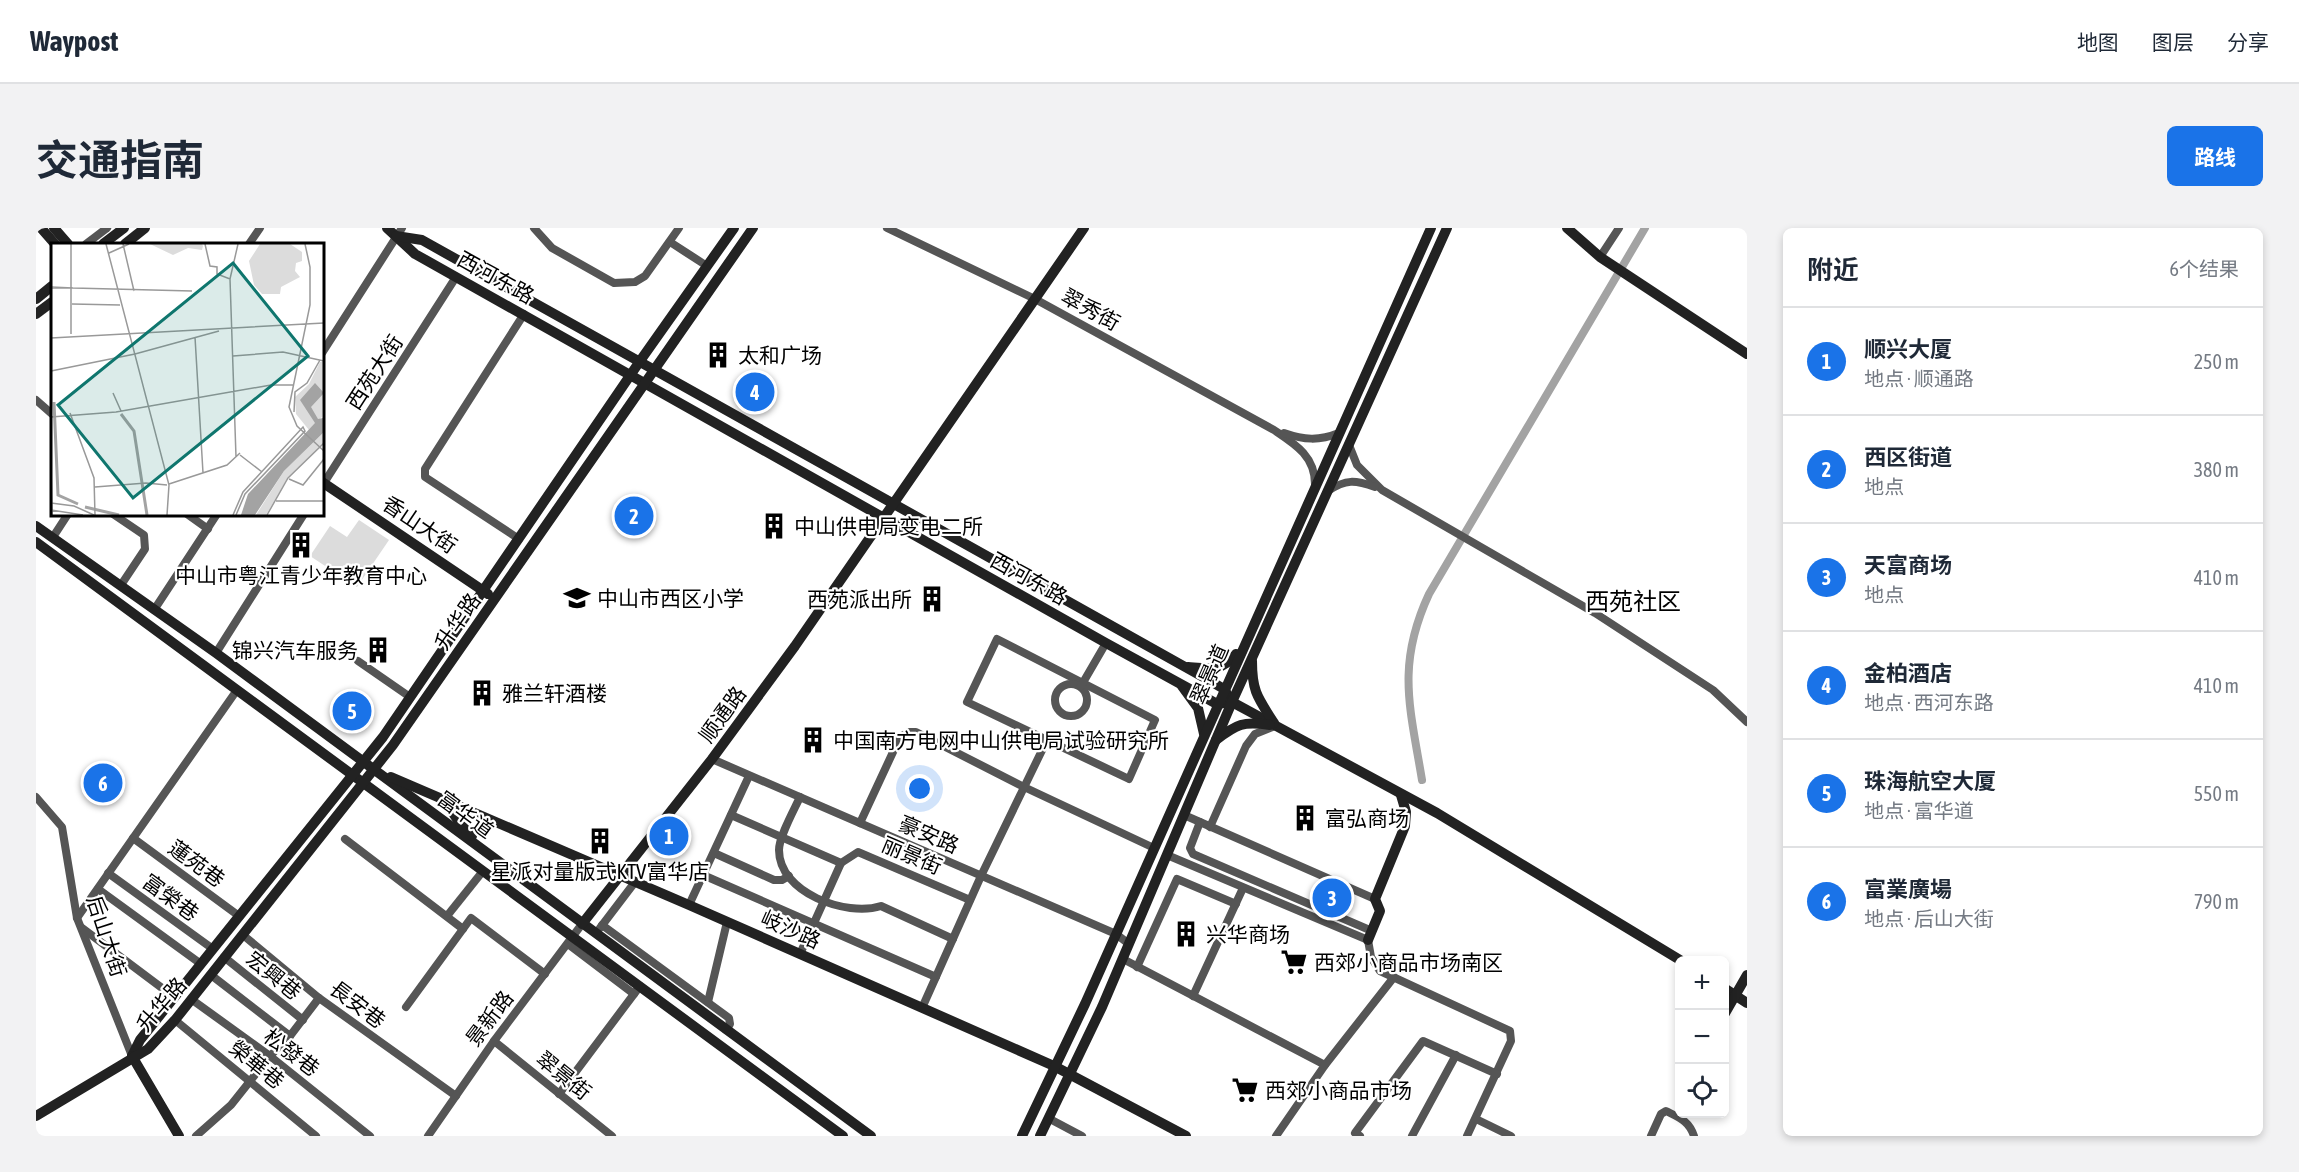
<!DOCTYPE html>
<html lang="zh">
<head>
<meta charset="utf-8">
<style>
  :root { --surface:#fff; --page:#f2f2f3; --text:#1f2937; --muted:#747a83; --line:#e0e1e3; --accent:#1a73e8 }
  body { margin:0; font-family:"Asap Condensed","Noto Sans SC",sans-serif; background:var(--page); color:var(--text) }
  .controls { position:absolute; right:18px; bottom:18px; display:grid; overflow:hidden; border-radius:9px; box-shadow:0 3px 9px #0003 }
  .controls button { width:54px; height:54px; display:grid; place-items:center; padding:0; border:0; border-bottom:2px solid var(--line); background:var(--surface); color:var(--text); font:30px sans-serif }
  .you { position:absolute; left:884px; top:561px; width:21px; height:21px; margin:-15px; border:4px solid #fff; border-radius:50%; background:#1a73e8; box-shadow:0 0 0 9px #1a73e833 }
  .badge { display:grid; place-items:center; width:39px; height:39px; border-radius:50%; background:var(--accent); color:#fff; font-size:20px; font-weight:700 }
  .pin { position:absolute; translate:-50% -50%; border:3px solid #fff; box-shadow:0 2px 6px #0006 }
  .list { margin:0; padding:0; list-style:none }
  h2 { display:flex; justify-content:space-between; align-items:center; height:78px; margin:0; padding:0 24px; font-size:26px }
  h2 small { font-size:20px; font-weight:400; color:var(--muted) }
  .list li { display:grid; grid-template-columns:39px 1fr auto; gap:18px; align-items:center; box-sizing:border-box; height:108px; padding:0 24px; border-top:2px solid var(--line) }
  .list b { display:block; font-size:22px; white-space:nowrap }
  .list p { margin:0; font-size:20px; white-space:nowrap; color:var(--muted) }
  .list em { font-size:20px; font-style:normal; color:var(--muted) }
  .icon { flex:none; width:33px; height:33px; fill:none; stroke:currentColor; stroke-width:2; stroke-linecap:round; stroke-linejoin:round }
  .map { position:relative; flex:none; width:1711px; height:908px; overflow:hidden; border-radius:9px }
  header { display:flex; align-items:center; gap:36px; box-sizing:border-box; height:84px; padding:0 30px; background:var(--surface); border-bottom:2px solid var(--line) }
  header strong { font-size:28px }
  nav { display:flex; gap:33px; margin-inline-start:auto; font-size:21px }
  .intro { display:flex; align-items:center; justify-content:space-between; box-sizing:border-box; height:144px; padding:0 36px }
  h1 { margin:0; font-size:42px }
  .button { padding:15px 27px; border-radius:9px; background:var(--accent); color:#fff; font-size:21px; font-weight:700 }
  main { display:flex; gap:36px; padding:0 36px }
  aside { flex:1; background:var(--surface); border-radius:9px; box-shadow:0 3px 9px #0003 }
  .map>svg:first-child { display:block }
  .green { fill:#dcdcdc }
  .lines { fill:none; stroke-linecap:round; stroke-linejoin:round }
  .canal { stroke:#a3a3a3; stroke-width:8 }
  .street { stroke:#555; stroke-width:8 }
  .secondary { stroke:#222; stroke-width:10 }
  .labels { text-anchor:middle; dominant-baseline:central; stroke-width:4.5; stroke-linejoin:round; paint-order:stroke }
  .street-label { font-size:21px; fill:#000; stroke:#fff }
  .poi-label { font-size:21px; fill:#000; stroke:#fff; text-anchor:start }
  .quarter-label { font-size:24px; fill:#000; stroke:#fff }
  .inset-river { fill:none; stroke:#a3a3a3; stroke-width:3 }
  .inset-road { fill:none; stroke:#999; stroke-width:1.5 }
  .view { fill:#0f766e; fill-opacity:0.15; stroke:#0f766e; stroke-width:3 }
  .inset-edge { fill:none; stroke:#000; stroke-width:3 }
</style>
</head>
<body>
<header>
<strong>Waypost</strong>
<nav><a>地图</a><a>图层</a><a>分享</a></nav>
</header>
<div class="intro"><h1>交通指南</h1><a class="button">路线</a></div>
<main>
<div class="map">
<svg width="1711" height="908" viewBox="0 0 1711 908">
  <rect width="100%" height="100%" fill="#fff"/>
  <polygon class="green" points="323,292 353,312 321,359 274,328 294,298 311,309"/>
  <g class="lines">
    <path class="canal" d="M 1386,552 C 1374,479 1360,437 1393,366 L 1609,0"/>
    <g class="street">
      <polyline points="498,0 516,20 578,55 599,54 609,48 643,0"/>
      <path d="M 851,0 L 999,71 L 1238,202 C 1259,216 1279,228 1279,256"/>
      <polyline points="634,14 671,38"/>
      <polyline points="50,16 71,0"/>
      <polyline points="213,16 224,0"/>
      <polyline points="1564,29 1583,0"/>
      <polyline points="286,125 366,0"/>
      <polyline points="0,172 16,186"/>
      <path d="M 1248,205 C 1268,212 1283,213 1303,205"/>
      <polyline points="1313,217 1321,237 1346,262 1559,385 1677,462 1711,494"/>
      <polyline points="286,258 420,49"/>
      <path d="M 1292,263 C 1310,251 1319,252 1339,259"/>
      <polyline points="77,286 108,307 109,321 85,357"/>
      <polyline points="151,286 172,301"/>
      <polyline points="17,309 32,286"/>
      <polyline points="483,311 389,249 389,241 488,86"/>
      <polyline points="118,382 181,286"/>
      <polygon points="961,411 1119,492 1093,551 931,474"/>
      <polyline points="180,425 268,286"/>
      <polyline points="322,433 374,469"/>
      <circle cx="1035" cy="472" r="16"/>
      <polyline points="1045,458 1070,415"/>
      <polyline points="676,531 1080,706 1093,716"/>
      <polyline points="0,569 26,599 41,690 96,828"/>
      <path d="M 764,569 C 758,582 743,609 743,622 C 743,665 810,689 845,678 L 917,711"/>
      <polyline points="695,587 805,635 822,624 934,672"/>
      <polyline points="1148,587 1339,671"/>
      <polyline points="1164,594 1154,620 1157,626 1336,703"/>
      <polyline points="824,595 864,509 873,504 880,504 988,559 1118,620"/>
      <polyline points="1174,599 1210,518 1219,506 1239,498"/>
      <polyline points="97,610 203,688"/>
      <polyline points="309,611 427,701"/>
      <polyline points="678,625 738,652 746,652 753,648"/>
      <polyline points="1131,627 1332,712 1335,729 1344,743 1474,803 1475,813 1431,908"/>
      <polyline points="72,645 177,721"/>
      <polyline points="667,647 900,749"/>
      <polyline points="62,661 165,736"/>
      <polyline points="653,677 713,548"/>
      <polyline points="411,688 447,643"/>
      <polyline points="41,690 201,462"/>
      <polyline points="566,697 693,790 694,796 690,802"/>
      <polyline points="46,700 138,769"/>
      <polyline points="564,700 599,654"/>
      <polyline points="207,707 283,770 420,868"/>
      <polyline points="532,716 598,766"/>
      <polyline points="764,726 805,635"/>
      <polyline points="188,729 267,792"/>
      <polyline points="1087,731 1289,837"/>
      <polyline points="1101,739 1141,651 1200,676"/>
      <polyline points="175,747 254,808"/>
      <polyline points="1157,768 1207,660"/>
      <polyline points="155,771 234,828 334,908"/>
      <polyline points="672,774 691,694"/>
      <polyline points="370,779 435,690 509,746"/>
      <polyline points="886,780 945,648 1011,512"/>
      <polyline points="139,792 280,908"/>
      <polyline points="458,813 576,908"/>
      <polyline points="523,866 604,758"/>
      <polyline points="1012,890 1046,908"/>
      <polyline points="1440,891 1475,908"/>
      <polyline points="160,908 195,877 234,828 254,808 283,770"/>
      <polyline points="392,908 458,813 546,696"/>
      <polyline points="1240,908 1289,837 1358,749"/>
      <polyline points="1324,908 1319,905 1387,813 1461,846"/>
      <polyline points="1376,908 1420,827"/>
      <path d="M 1615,908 L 1625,886 L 1630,883 C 1644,890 1653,893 1658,908"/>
    </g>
    <g class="secondary">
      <polyline points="5,0 19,16"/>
      <polyline points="18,0 32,16"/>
      <polyline points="351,0 379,26 1070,415 1181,476 1188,475"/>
      <polyline points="1531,0 1564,29 1711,126"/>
      <polyline points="360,8 386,12 1176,454 1188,461 1196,474 1401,585 1644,732"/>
      <polyline points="67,16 88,0"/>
      <polyline points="89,16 109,0"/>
      <polyline points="0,71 16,58"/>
      <polyline points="0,86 16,74"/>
      <polyline points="286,254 452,366"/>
      <polyline points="0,298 180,425 835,908"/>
      <polyline points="0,314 807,908"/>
      <path d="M 1216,433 C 1216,464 1222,470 1238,495"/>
      <path d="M 1152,439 C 1174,441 1185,444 1200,426"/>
      <polyline points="1146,458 1162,480 1168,506"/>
      <path d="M 1180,512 C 1201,496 1207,493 1234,497"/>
      <polyline points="355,549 653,677 1018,838 1150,908"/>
      <polyline points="409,573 425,597 436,608"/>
      <polyline points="546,696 676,531 759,418 1048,0"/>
      <polyline points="1332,712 1344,683 1339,671 1369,598 1370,584 1365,567"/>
      <polyline points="1688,760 1711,775"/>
      <polyline points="1688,787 1711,747"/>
      <polyline points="96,828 104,812 347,509 604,133 698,0"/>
      <polyline points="96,828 143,908"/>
      <polyline points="0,888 112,821 139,792 357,517 717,0"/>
      <polyline points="986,908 1049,776 1395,0"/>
      <polyline points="1004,908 1066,779 1196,474 1411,0"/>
    </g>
  </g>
  <defs>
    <g id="building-bare" transform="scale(2.07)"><path d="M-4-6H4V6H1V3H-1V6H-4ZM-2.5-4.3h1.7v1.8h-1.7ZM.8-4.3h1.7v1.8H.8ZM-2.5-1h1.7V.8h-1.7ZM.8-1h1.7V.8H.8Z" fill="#000" stroke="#fff" stroke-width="2.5" paint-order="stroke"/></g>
    <g id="school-bare" transform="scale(2.07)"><path d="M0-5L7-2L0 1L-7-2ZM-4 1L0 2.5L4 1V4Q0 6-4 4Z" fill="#000" stroke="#fff" stroke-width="2.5" paint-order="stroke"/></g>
    <g id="supermarket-bare" transform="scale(2.07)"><path d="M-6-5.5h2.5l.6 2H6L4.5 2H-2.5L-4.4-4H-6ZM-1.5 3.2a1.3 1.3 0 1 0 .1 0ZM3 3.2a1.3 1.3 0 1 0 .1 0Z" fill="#000" stroke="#fff" stroke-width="2.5" paint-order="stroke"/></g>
  </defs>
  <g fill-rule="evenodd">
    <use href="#building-bare" x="682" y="127"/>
    <use href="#building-bare" x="738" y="298"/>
    <use href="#building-bare" x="265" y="317"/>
    <use href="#school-bare" x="541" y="370"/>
    <use href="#building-bare" x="896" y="371"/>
    <use href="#building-bare" x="342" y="422"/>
    <use href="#building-bare" x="446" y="465"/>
    <use href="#building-bare" x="777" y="512"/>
    <use href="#building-bare" x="1269" y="590"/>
    <use href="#building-bare" x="564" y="613"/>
    <use href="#building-bare" x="1150" y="706"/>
    <use href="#supermarket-bare" x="1258" y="734"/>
    <use href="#supermarket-bare" x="1209" y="862"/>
  </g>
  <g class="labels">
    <g class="street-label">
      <text transform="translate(460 49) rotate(29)">西河东路</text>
      <text transform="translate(1055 81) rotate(29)">翠秀街</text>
      <text transform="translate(338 144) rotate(-57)">西苑大街</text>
      <text transform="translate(384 296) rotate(34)">香山大街</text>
      <text transform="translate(993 350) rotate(29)">西河东路</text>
      <text transform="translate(421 393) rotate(-55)">升华路</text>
      <text transform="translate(1173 446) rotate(-66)">翠景道</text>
      <text transform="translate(686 486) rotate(-54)">顺通路</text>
      <text transform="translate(430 586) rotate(36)">富华道</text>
      <text transform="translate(893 606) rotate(23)">豪安路</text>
      <text transform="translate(876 627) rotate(23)">丽景街</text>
      <text transform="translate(161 635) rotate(36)">蓮苑巷</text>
      <text transform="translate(135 669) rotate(36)">富榮巷</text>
      <text transform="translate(755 701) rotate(24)">岐沙路</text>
      <text transform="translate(71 708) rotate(72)">后山大街</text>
      <text transform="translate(238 747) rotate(39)">宏興巷</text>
      <text transform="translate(125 776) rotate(-49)">升华路</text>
      <text transform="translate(322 776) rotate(37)">長安巷</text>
      <text transform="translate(453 790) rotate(-53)">景新路</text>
      <text transform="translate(256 824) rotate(37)">松發巷</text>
      <text transform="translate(221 836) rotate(39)">榮華巷</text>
      <text transform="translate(528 847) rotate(39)">翠景街</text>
    </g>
    <g class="poi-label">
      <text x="702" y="127">太和广场</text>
      <text x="758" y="298">中山供电局变电二所</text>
      <text x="265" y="347" text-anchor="middle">中山市粤江青少年教育中心</text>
      <text x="561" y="370">中山市西区小学</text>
      <text x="876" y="371" text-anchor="end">西苑派出所</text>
      <text x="322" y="422" text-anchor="end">锦兴汽车服务</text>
      <text x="466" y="465">雅兰轩酒楼</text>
      <text x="797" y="512">中国南方电网中山供电局试验研究所</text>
      <text x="1289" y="590">富弘商场</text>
      <text x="564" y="643" text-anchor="middle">星派对量版式KTV富华店</text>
      <text x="1170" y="706">兴华商场</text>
      <text x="1278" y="734">西郊小商品市场南区</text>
      <text x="1229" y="862">西郊小商品市场</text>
    </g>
    <g class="quarter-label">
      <text x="1597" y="373">西苑社区</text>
    </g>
  </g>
  <g transform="translate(15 15)">
    <rect width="273" height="273" fill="#fff"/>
    <path d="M 99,1 L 151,1 L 152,3 L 151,7 L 137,5 L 122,12 ZM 209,1 L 239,1 L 251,9 L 251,18 L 245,20 L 244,28 L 249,34 L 230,44 L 229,51 L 211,51 L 203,42 L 198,18 ZM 269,119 L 273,119 L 271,174 L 258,187 L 245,171 L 244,154 L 258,141 ZM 273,189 L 273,200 L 237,234 L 215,272 L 205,272 L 233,228 Z" fill="#dcdcdc"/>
    <path d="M 264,140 L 273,150 L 260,164 L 267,176 L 272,175 L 273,164 L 273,189 L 233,228 L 204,272 L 190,272 L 197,251 L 264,180 L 249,157 Z" fill="#a3a3a3"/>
    <path class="inset-river" d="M 3,159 L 7,252 L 27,261M 70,171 L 83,188 L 96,272M 34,264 L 68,272"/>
    <path class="inset-road" d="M 20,1 L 20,91M 55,1 L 118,242 L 116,272M 72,1 L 83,48M 154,1 L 159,23 L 166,24 L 166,31 L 179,36 L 187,1M 254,1 L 259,24 L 259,62 L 238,164 L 246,183 L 273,208M 58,10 L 78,1M 179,36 L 185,214M 0,44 L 22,45 L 0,45M 22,45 L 141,48M 21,61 L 69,62M 144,94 L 152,230M 0,95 L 273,80M 182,113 L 232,109 L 273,118M 0,128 L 84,111 L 168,88M 220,142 L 242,142M 62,150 L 70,168M 243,169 L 244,149 L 256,140 L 269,117M 19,170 L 43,235 L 44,272M 0,174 L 65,169 L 220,142M 189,212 L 211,229M 0,221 L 1,272M 238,236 L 252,242 L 273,216M 118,241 L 176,222 L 189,210M 44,244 L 95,240 L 116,242M 225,258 L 273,258M 0,260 L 23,263 L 43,272M 0,267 L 32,272M 182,272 L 192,249 L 252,184 L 254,188 L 194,251 L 185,272M 216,272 L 237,235 L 273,200"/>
    <path class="view" d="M 182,20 L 257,113 L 82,255 L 7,162 Z"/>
    <rect width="273" height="273" class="inset-edge"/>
  </g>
</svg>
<div class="controls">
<button>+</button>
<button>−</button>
<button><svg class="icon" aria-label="locate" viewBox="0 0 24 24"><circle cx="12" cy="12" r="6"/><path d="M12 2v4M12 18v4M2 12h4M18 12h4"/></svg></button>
</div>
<div class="you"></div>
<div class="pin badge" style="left:633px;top:608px">1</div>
<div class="pin badge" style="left:598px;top:288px">2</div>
<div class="pin badge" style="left:1296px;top:670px">3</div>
<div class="pin badge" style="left:719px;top:164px">4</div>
<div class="pin badge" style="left:316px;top:483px">5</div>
<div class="pin badge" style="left:67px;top:555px">6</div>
</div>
<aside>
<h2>附近<small>6个结果</small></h2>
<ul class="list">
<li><span class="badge">1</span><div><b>顺兴大厦</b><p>地点 · 顺通路</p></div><em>250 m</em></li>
<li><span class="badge">2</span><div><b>西区街道</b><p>地点</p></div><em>380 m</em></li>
<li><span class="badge">3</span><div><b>天富商场</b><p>地点</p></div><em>410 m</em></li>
<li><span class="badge">4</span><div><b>金柏酒店</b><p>地点 · 西河东路</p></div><em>410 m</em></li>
<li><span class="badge">5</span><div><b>珠海航空大厦</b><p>地点 · 富华道</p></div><em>550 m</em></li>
<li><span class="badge">6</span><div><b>富業廣場</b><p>地点 · 后山大街</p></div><em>790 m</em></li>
</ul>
</aside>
</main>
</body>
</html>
